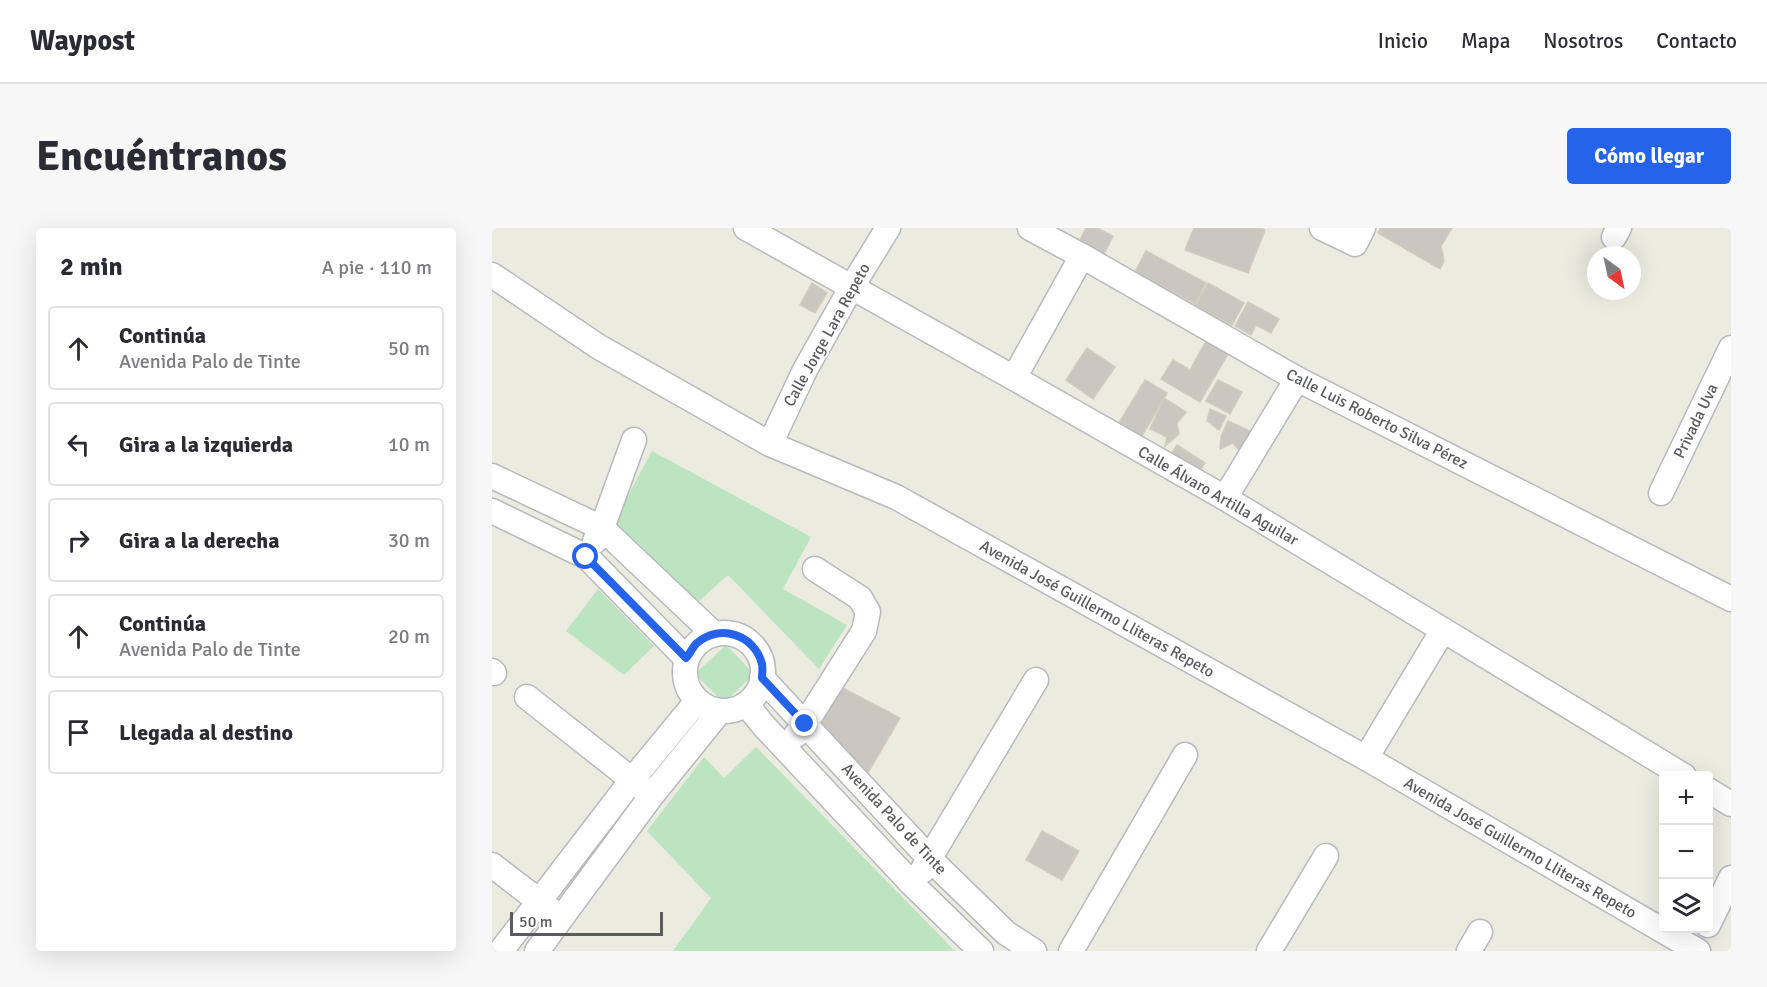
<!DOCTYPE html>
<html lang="es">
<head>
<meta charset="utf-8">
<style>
  :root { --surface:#fff; --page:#f7f7f7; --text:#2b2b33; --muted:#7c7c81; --line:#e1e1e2; --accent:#2563eb }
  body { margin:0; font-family:Signika,sans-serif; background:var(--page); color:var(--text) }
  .controls { position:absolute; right:18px; bottom:18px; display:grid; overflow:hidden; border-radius:6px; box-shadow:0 6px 24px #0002 }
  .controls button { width:54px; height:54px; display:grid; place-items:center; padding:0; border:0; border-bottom:2px solid var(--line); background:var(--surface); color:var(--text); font:30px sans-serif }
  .compass { position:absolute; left:1095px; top:18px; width:54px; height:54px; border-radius:50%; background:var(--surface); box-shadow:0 6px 24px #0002; rotate:147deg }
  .scale { position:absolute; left:18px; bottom:15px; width:153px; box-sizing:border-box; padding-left:6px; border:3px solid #595b61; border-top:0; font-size:16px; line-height:21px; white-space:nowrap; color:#595b61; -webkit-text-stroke:4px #fff; paint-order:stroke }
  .stop { position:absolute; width:18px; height:18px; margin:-14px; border:4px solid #2563eb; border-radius:50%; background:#fff }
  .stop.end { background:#2563eb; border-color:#fff; box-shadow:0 2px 6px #0008 }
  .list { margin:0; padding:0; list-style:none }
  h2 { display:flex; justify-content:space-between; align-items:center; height:78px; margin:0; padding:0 24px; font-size:26px }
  h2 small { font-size:20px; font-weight:400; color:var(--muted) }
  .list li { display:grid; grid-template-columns:39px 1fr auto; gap:18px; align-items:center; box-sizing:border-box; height:84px; margin:0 12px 12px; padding:0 12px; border:2px solid var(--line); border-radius:6px }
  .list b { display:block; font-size:22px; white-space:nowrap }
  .list p { margin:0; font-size:20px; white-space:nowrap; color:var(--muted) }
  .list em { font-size:20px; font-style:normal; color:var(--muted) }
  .icon { flex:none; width:33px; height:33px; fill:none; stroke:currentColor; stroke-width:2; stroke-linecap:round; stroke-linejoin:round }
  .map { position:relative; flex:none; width:1239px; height:723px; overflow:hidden; border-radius:6px }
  header { display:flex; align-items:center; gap:36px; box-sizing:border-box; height:84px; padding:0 30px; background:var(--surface); border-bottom:2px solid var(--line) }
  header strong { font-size:28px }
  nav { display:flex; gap:33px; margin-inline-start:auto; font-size:21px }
  .intro { display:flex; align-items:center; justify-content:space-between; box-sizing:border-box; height:144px; padding:0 36px }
  h1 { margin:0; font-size:42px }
  .button { padding:15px 27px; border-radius:6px; background:var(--accent); color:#fff; font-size:21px; font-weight:700 }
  main { display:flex; gap:36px; padding:0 36px }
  aside { flex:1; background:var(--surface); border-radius:6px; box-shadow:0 6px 24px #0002 }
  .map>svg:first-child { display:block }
  .green { fill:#bce4c1 }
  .building { fill:#c9c7bf; stroke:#d0cdbf; stroke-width:1.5 }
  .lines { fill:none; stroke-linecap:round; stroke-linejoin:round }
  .minor-casing { stroke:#b8b9bf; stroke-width:27 }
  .minor { stroke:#fff; stroke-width:24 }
  .route { stroke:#2563eb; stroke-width:8 }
  .labels { text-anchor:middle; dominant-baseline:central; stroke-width:4.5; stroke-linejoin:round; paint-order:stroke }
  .street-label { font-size:16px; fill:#595b61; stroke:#fff }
</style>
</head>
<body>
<header>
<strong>Waypost</strong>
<nav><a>Inicio</a><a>Mapa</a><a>Nosotros</a><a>Contacto</a></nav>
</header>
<div class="intro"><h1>Encuéntranos</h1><a class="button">Cómo llegar</a></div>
<main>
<aside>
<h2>2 min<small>A pie · 110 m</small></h2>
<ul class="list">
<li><svg class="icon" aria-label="ahead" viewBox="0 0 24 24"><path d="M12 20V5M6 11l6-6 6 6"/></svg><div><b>Continúa</b><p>Avenida Palo de Tinte</p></div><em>50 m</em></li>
<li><svg class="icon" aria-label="left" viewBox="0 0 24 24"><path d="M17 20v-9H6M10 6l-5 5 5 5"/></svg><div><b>Gira a la izquierda</b></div><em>10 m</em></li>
<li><svg class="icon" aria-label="right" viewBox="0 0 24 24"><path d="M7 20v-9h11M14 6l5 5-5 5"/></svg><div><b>Gira a la derecha</b></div><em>30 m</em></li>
<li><svg class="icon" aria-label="ahead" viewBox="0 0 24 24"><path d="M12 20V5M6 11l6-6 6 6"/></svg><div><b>Continúa</b><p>Avenida Palo de Tinte</p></div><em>20 m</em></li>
<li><svg class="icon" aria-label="arrive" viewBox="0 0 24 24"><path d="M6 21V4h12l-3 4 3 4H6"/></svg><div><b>Llegada al destino</b></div></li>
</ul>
</aside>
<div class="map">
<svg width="1239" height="723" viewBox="0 0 1239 723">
  <rect width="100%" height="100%" fill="#ecebe0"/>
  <g class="green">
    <polygon points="160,223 319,309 291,361 355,397 327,441 236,347 205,375 122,294"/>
    <polygon points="106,361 162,418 132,447 74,403"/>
    <polygon points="234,417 262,446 232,475 203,446"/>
    <polygon points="264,519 463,723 181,723 219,670 155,603 212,529 232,550"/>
  </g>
  <g class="building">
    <polygon points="594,0 605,0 621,8 610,30 585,18"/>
    <polygon points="702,0 769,0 773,2 756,45 693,22"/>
    <polygon points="888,0 960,0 949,18 952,33 948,41 886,5"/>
    <polygon points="654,23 714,55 703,76 643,44"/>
    <polygon points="320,55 335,65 323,85 308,77"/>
    <polygon points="716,55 752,75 740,97 703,78"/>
    <polygon points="756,74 787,91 779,105 764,97 759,107 743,98"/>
    <polygon points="718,106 740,119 708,174 669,151 681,132 698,142"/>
    <polygon points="595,120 623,139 601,171 574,152"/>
    <polygon points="653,152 675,165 650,208 627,195"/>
    <polygon points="726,152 750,164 738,186 714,173"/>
    <polygon points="672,170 694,184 685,195 687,206 673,218 675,209 658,201"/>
    <polygon points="718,181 734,188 727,202 715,193"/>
    <polygon points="736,193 762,205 751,227 741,215 728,221 729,209"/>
    <polygon points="685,217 713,235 706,245 678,228"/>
    <polygon points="345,457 408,490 374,548 321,503"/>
    <polygon points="550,603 587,623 570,652 534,632"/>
  </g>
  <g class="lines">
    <g class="minor-casing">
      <g id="minor">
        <polyline points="254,0 522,150 733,270 1192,548"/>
        <polyline points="538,0 590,28 805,151 1239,371"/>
        <polyline points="830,0 863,16 871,0"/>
        <polyline points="1122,9 1127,0"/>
        <polyline points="0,47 107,119 278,216 404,269 874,530 1206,723"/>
        <polyline points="522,150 590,28"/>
        <polyline points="278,216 313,142 359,60 396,0"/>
        <polyline points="0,248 110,300 222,406"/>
        <polyline points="1169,265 1239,120"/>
        <polyline points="733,270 805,151"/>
        <polyline points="0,283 95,329 194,430"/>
        <polyline points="103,313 110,300 142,212"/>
        <circle cx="232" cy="444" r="39"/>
        <polyline points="0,443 2,445"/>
        <polyline points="270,450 438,631 514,705 542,723"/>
        <polyline points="35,469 153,562"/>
        <polyline points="254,476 272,498 421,657 489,723"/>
        <polyline points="304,507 313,496 372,403 376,384 368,370 323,341"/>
        <polyline points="874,530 951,402"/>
        <polyline points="1216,562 1239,576"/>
        <polyline points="0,637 60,683"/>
        <polyline points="430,643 544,452"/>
        <polyline points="1216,697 1239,650"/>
        <polyline points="9,723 140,552 205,473"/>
        <polyline points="45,723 160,567 228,483"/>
        <polyline points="579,723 693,527"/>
        <polyline points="777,723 834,628"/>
        <polyline points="977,723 988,704"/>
      </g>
    </g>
    <use href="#minor" class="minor"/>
  </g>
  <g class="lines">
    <path class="route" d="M 94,329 L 194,430 C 198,426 201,418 205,415 C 228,395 263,407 270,436 C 271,440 270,445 270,450 L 313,496"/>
  </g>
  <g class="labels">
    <g class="street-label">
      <text transform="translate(335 107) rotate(-61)">Calle Jorge Lara Repeto</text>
      <text transform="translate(885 191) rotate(27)">Calle Luis Roberto Silva Pérez</text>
      <text transform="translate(1204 193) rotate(-64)">Privada Uva</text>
      <text transform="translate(726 268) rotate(30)">Calle Álvaro Artilla Aguilar</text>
      <text transform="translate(605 381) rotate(29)">Avenida José Guillermo Lliteras Repeto</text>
      <text transform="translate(402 591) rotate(47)">Avenida Palo de Tinte</text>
      <text transform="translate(1028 620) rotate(30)">Avenida José Guillermo Lliteras Repeto</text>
    </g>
  </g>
</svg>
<div class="controls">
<button>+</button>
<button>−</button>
<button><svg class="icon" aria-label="layers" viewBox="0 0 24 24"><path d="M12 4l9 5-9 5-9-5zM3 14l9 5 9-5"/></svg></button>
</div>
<svg class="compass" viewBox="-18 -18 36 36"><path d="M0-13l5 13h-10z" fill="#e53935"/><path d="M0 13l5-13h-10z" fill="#7c7c81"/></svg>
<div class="scale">50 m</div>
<div class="stop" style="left:94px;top:329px"></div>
<div class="stop end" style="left:313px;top:496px"></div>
</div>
</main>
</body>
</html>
